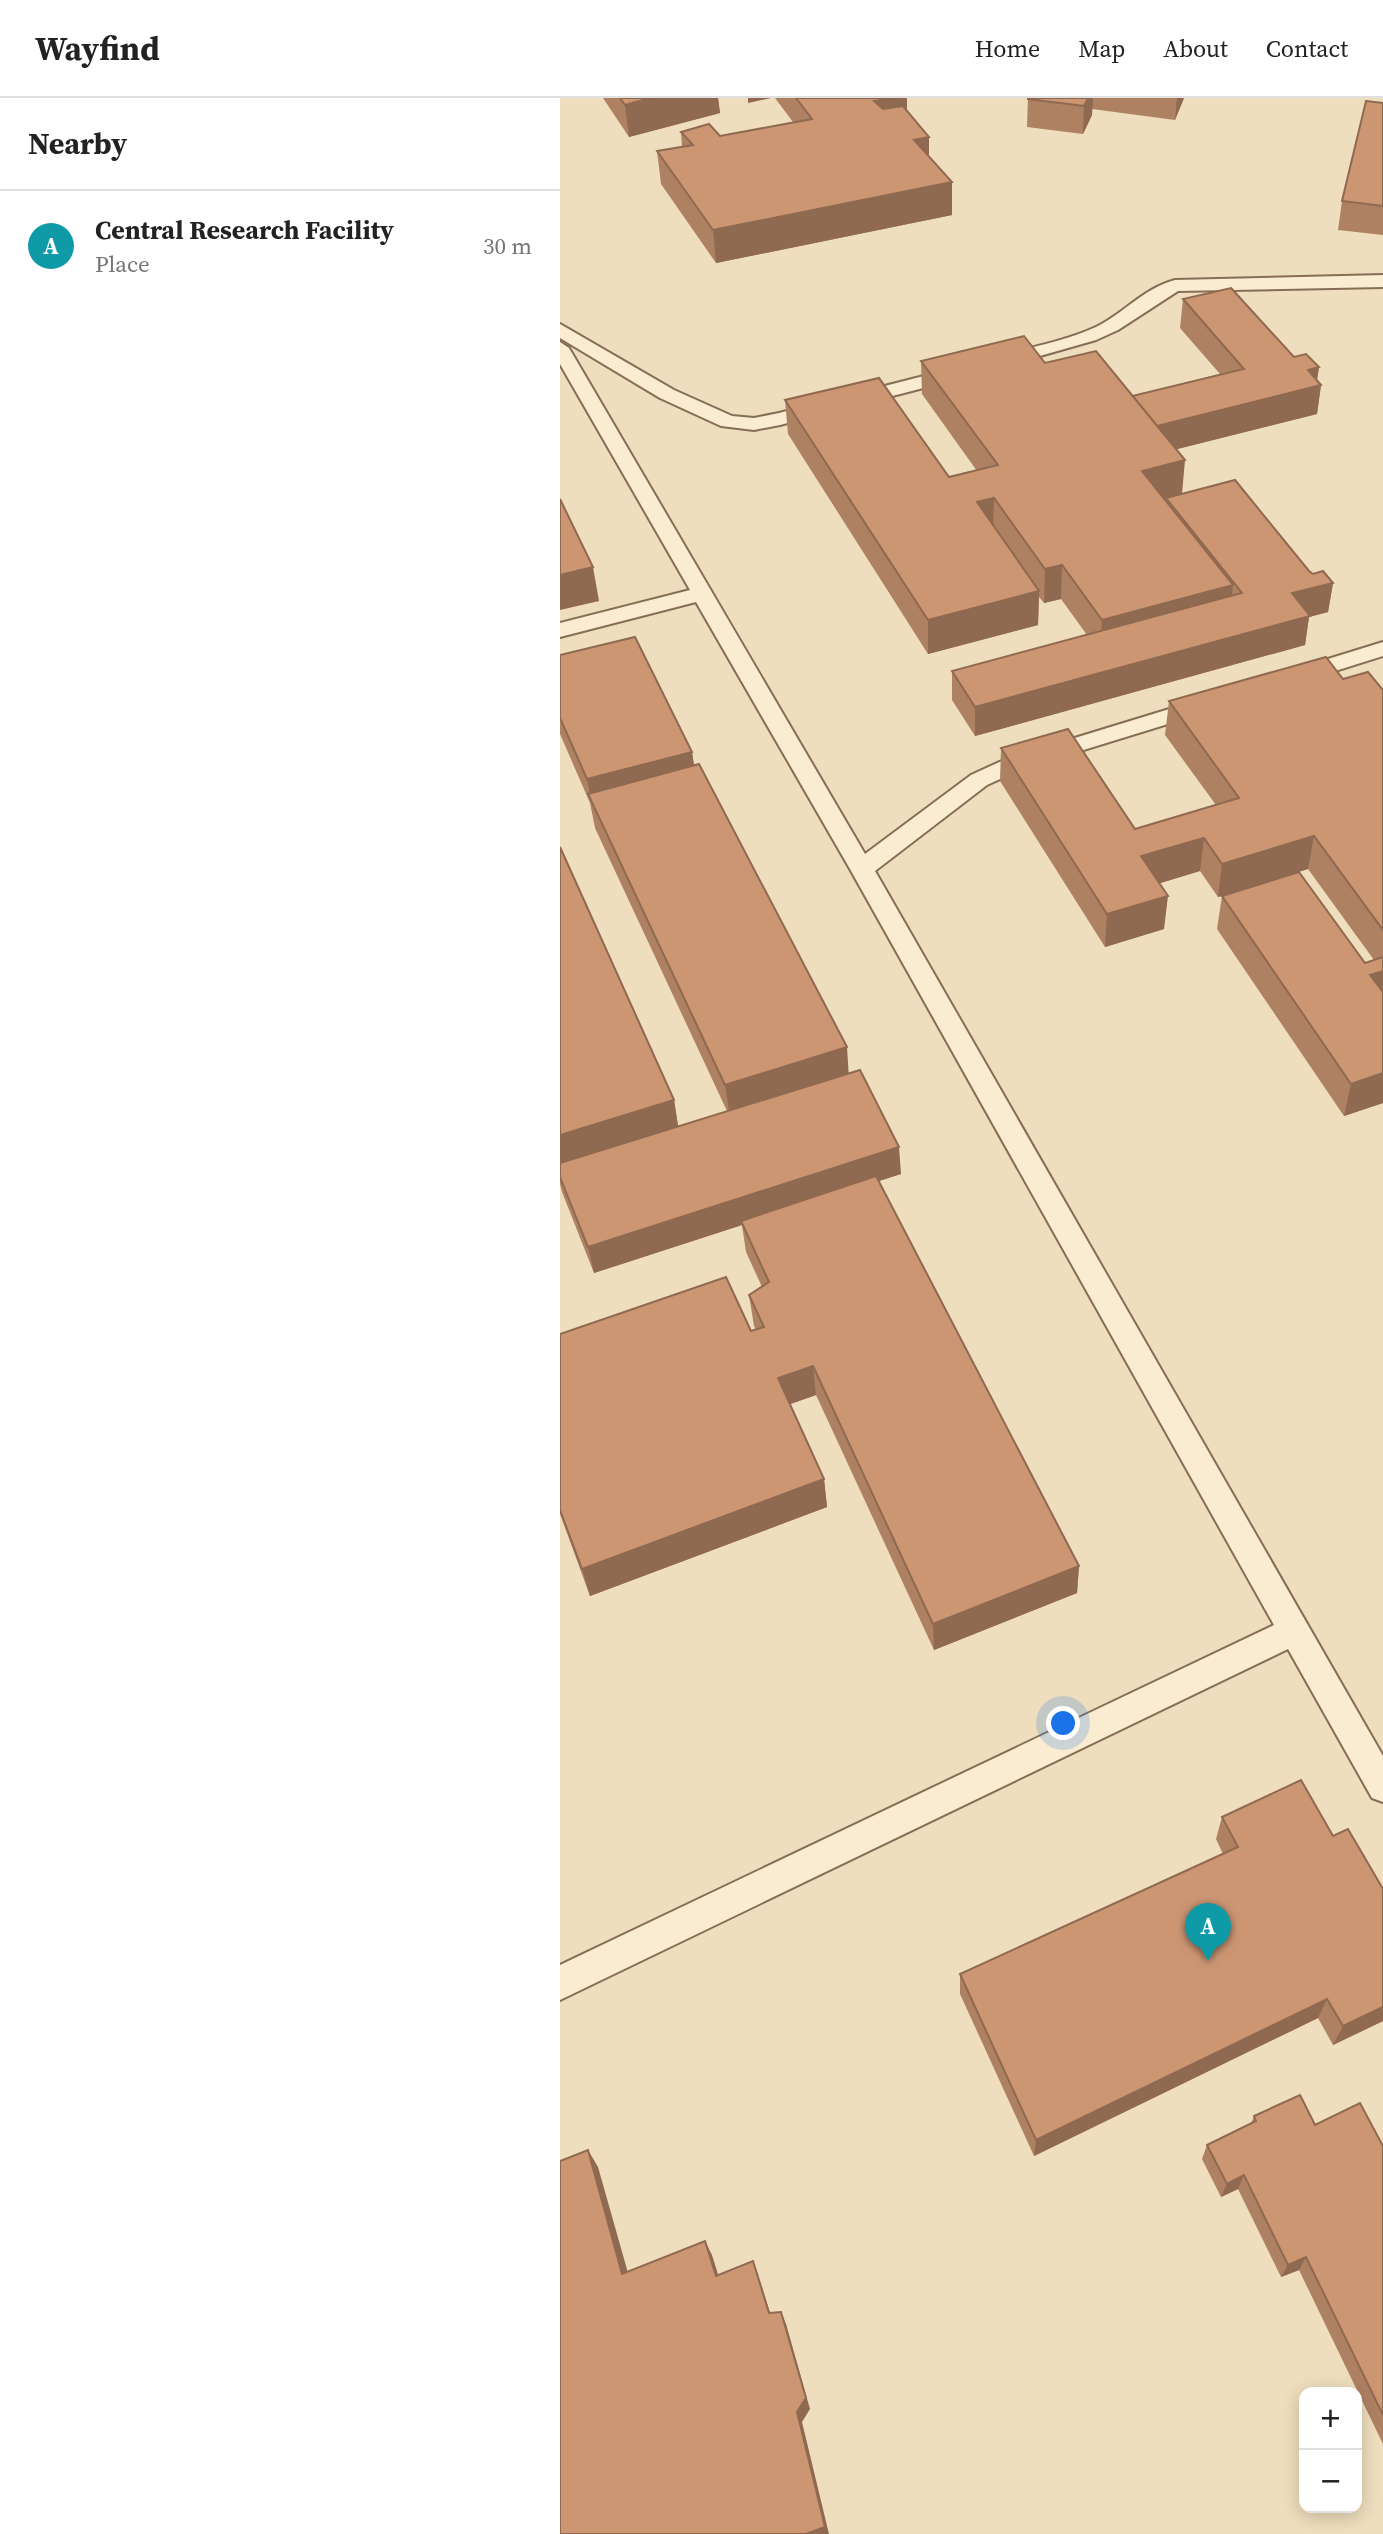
<!DOCTYPE html>
<html lang="en">
<head>
<meta charset="utf-8">
<style>
  :root { --surface:#fff; --page:#f6f6f6; --text:#222; --muted:#767676; --line:#e0e0e0; --accent:#d93025 }
  body { margin:0; font-family:"Source Serif 4",serif; background:var(--page); color:var(--text) }
  .controls { position:absolute; right:21px; bottom:21px; display:grid; overflow:hidden; border-radius:14px; box-shadow:0 4px 18px #0003 }
  .controls button { width:63px; height:63px; display:grid; place-items:center; padding:0; border:0; border-bottom:2px solid var(--line); background:var(--surface); color:var(--text); font:35px sans-serif }
  .you { position:absolute; left:504px; top:1626px; width:24px; height:24px; margin:-18px; border:5px solid #fff; border-radius:50%; background:#1a73e8; box-shadow:0 0 0 10px #1a73e833 }
  .badge { display:grid; place-items:center; width:46px; height:46px; border-radius:50%; background:var(--accent); color:#fff; font-size:23px; font-weight:700 }
  .pin { position:absolute; translate:-50% -58px; filter:drop-shadow(0 2px 4px #0008) }
  .pin::after { content:''; position:absolute; top:37px; width:24px; height:21px; background:inherit; clip-path:polygon(0 0,100% 0,50% 100%) }
  .list { margin:0; padding:0; list-style:none }
  h2 { display:flex; justify-content:space-between; align-items:center; height:91px; margin:0; padding:0 28px; font-size:30px }
  h2 small { font-size:23px; font-weight:400; color:var(--muted) }
  .list li { display:grid; grid-template-columns:46px 1fr auto; gap:21px; align-items:center; box-sizing:border-box; height:112px; padding:0 28px; border-top:2px solid var(--line) }
  .list b { display:block; font-size:26px; white-space:nowrap }
  .list p { margin:0; font-size:23px; white-space:nowrap; color:var(--muted) }
  .list em { font-size:23px; font-style:normal; color:var(--muted) }
  .map { position:relative; flex:none; width:823px; height:2436px; overflow:hidden }
  header { display:flex; align-items:center; gap:42px; box-sizing:border-box; height:98px; padding:0 35px; background:var(--surface); border-bottom:2px solid var(--line) }
  header strong { font-size:33px }
  nav { display:flex; gap:38px; margin-inline-start:auto; font-size:24px }
  main { display:flex }
  aside { flex:1; background:var(--surface) }
  .map>svg:first-child { display:block }
  .lines { fill:none; stroke-linecap:round; stroke-linejoin:round }
  .lane-casing { stroke:#866e56; stroke-width:4 }
  .lane { fill:#f9ecd0; fill-rule:evenodd }
  .wall { fill:#af8163; fill-rule:evenodd }
  .shaded-wall { fill:#8f6950 }
  .building { fill:#cc9673; stroke:#8f6950; stroke-width:2 }
</style>
</head>
<body>
<header>
<strong>Wayfind</strong>
<nav><a>Home</a><a>Map</a><a>About</a><a>Contact</a></nav>
</header>
<main>
<aside>
<h2>Nearby<small></small></h2>
<ul class="list">
<li><span class="badge" style="background:#0f9aa8">A</span><div><b>Central Research Facility</b><p>Place</p></div><em>30 m</em></li>
</ul>
</aside>
<div class="map">
<svg width="823" height="2436" viewBox="0 0 823 2436">
  <rect width="100%" height="100%" fill="#eedebd"/>
  <g class="lines">
    <g class="lane-casing">
      <g id="lane">
        <path d="M 823,177 L 823,189 L 618,193 L 558,232 L 536,242 L 438,270 L 428,264 L 431,260 C 466,250 503,244 536,229 C 563,216 584,190 615,182 Z"/>
        <polygon points="0,226 114,292 172,318 194,320 219,315 399,269 409,275 406,279 220,327 194,332 161,328 100,300 0,240"/>
        <polygon points="0,244 9,250 305,756 411,677 446,661 642,601 650,603 653,608 650,613 462,671 427,687 315,773 823,1658 823,1704 812,1700 728,1551 0,1902 0,1867 714,1527 290,771 136,504 0,539 0,525 130,492 0,266"/>
        <polygon points="823,544 823,558 737,585 729,583 726,578 729,573"/>
      </g>
    </g>
    <use href="#lane" class="lane"/>
  </g>
  <g class="wall">
    <polygon points="43,0 158,0 160,15 69,39"/>
    <polygon points="215,0 347,0 347,13 369,58 392,84 392,117 156,165 101,86 97,53 122,49 121,34 160,38 233,24"/>
    <polygon points="468,0 624,0 615,22 532,11 532,17 523,36 467,29"/>
    <polygon points="823,5 823,137 778,132 782,103"/>
    <polygon points="623,201 734,259 759,269 757,282 761,287 757,316 616,351 622,396 753,476 773,485 768,514 749,519 745,547 415,638 392,602 392,573 527,537 501,501 484,505 479,499 478,527 368,556 228,336 225,302 389,379 417,373 362,296 361,263 485,265 572,298 660,276 620,230"/>
    <polygon points="0,557 132,654 134,667 288,976 341,1076 318,1083 519,1468 517,1495 374,1552 256,1297 230,1306 264,1381 267,1409 30,1498 0,1416 0,1236 191,1233 196,1232 194,1228 189,1197 202,1189 186,1154 182,1127 34,1175 2,1094 0,1086 0,749 114,1002 118,1028 167,1013 35,730 30,705 0,636"/>
    <path d="M 783,581 L 823,592 L 823,1005 L 784,1018 L 657,831 L 662,798 L 658,799 L 640,773 L 599,785 L 604,831 L 545,849 L 440,683 L 441,650 L 575,731 L 656,707 L 605,637 L 609,603 ZM 748,771 L 814,862 L 805,865 L 715,781 Z"/>
    <polygon points="662,1719 773,1738 823,1923 773,1947 758,1920 474,2058 400,1896 400,1876 663,1756 656,1741"/>
    <polygon points="694,2018 755,2027 823,2048 823,2346 739,2172 721,2179 678,2091 661,2099 642,2061 647,2047 691,2026"/>
  </g>
  <g class="shaded-wall">
    <polygon points="90,0 158,0 160,15 69,39 65,7"/>
    <polygon points="188,0 211,0 188,5"/>
    <polygon points="335,0 347,0 347,31 316,35 314,3"/>
    <polygon points="528,0 533,0 532,17 523,36 524,8"/>
    <polygon points="617,0 624,0 615,22"/>
    <polygon points="369,39 369,72 354,42"/>
    <polygon points="392,84 392,117 156,165 153,132"/>
    <polygon points="759,269 756,288 761,287 757,316 594,357 596,328 748,272"/>
    <polygon points="625,362 622,396 580,407 582,373"/>
    <polygon points="434,400 433,434 417,404"/>
    <polygon points="502,467 501,501 484,505 485,471"/>
    <polygon points="33,469 39,503 0,512 0,477"/>
    <polygon points="773,485 768,514 749,519 745,547 415,638 415,609 732,495"/>
    <polygon points="673,487 669,521 540,556 542,522"/>
    <polygon points="479,493 478,527 368,556 368,522"/>
    <polygon points="132,654 136,683 31,701 27,681"/>
    <polygon points="754,738 748,771 658,799 662,766"/>
    <polygon points="644,740 640,773 578,792 581,758"/>
    <polygon points="608,798 604,831 545,849 547,816"/>
    <polygon points="823,873 823,903 810,877"/>
    <polygon points="287,949 289,981 170,1019 165,987"/>
    <polygon points="823,975 823,1005 784,1018 791,986"/>
    <polygon points="114,1002 119,1034 0,1071 0,1037"/>
    <polygon points="339,1049 341,1076 183,1127 181,1123 182,1127 34,1175 28,1149"/>
    <polygon points="253,1268 256,1297 222,1309 218,1280"/>
    <polygon points="264,1381 267,1409 30,1498 22,1471"/>
    <polygon points="519,1468 517,1495 374,1552 373,1526"/>
    <polygon points="767,1901 758,1920 474,2058 476,2042"/>
    <polygon points="823,1909 823,1923 773,1947 783,1928"/>
    <polygon points="28,2052 38,2069 72,2189 62,2176"/>
    <polygon points="684,2077 678,2091 661,2099 667,2086"/>
    <polygon points="145,2143 152,2157 163,2192 156,2178"/>
    <polygon points="746,2159 739,2172 721,2179 728,2167"/>
    <polygon points="193,2163 198,2177 214,2227 209,2215"/>
    <polygon points="221,2214 226,2226 250,2311 242,2324 269,2436 246,2436 237,2314"/>
  </g>
  <g class="building">
    <polygon points="60,0 90,0 65,7"/>
    <polygon points="236,0 335,0 314,3 323,11 343,8 369,39 354,42 392,84 153,132 97,53 133,47 121,34 149,26 160,38 252,21"/>
    <polygon points="468,0 528,0 524,8 468,1"/>
    <polygon points="806,3 823,5 823,108 782,103"/>
    <polygon points="671,190 734,259 746,256 759,269 748,272 761,287 597,328 572,298 684,271 623,201"/>
    <polygon points="464,238 485,265 536,253 625,362 582,373 673,487 542,522 502,467 485,471 434,400 417,404 479,493 368,522 225,302 319,280 389,379 438,367 361,263"/>
    <polygon points="675,382 749,473 753,476 763,473 773,485 732,495 750,518 415,609 392,573 682,495 606,400"/>
    <polygon points="0,401 33,469 0,477"/>
    <polygon points="75,539 132,654 27,681 0,620 0,557"/>
    <polygon points="766,559 783,581 808,574 823,592 823,832 754,738 662,766 644,740 581,758 608,798 547,816 441,650 508,631 575,731 679,700 609,603"/>
    <polygon points="139,666 287,949 165,987 28,696"/>
    <polygon points="0,749 114,1002 0,1037"/>
    <polygon points="739,774 805,865 823,859 823,873 810,877 823,894 823,975 791,986 662,798"/>
    <polygon points="300,972 339,1049 28,1149 0,1079 0,1065"/>
    <polygon points="316,1078 519,1468 373,1526 253,1268 218,1280 264,1381 22,1471 0,1412 0,1236 166,1179 191,1233 204,1229 189,1197 209,1184 181,1123"/>
    <polygon points="741,1682 773,1738 788,1731 823,1791 823,1909 783,1928 767,1901 476,2042 400,1876 678,1749 662,1719"/>
    <polygon points="740,1997 755,2027 800,2005 823,2048 823,2317 746,2159 728,2167 684,2077 667,2086 647,2047 696,2023 694,2018"/>
    <polygon points="28,2052 62,2176 145,2143 156,2178 193,2163 209,2215 221,2214 246,2300 237,2314 265,2429 246,2436 0,2436 0,2063"/>
  </g>
</svg>
<div class="controls">
<button>+</button>
<button>−</button>
</div>
<div class="you"></div>
<div class="pin badge" style="left:648px;top:1863px;background:#0f9aa8">A</div>
</div>
</main>
</body>
</html>
